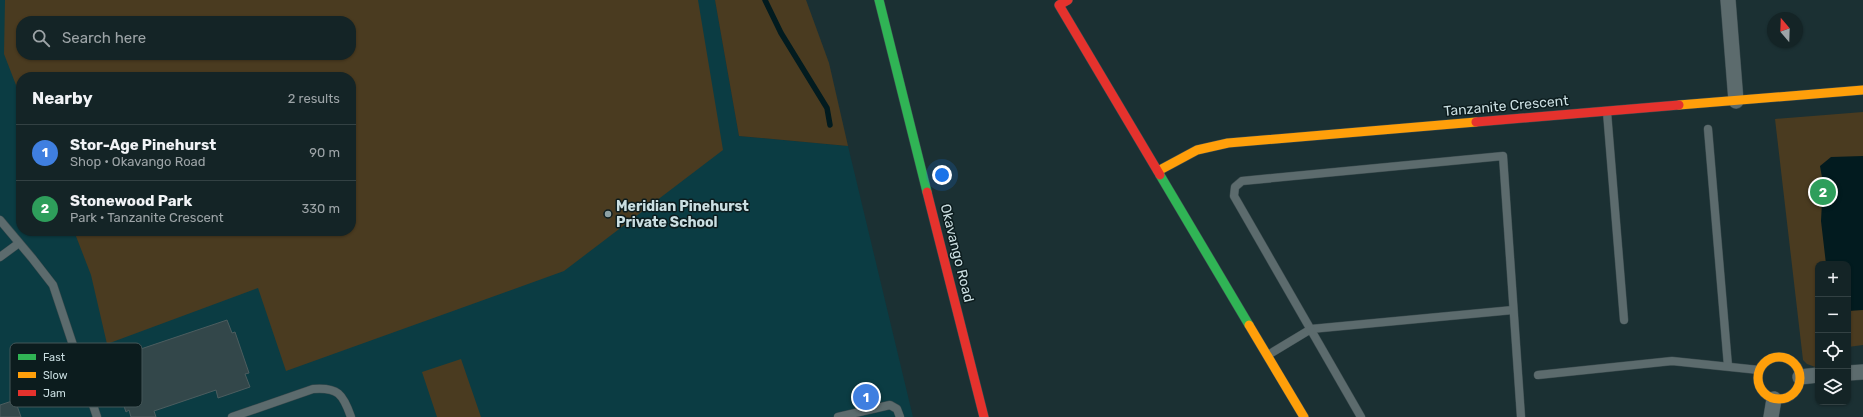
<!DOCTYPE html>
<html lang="en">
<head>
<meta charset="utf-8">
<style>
  :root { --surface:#142426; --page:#213032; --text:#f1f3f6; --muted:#9da4a7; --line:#334143; --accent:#8da1a4 }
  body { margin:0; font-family:Rubik,sans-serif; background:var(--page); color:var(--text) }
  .controls { position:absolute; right:12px; bottom:12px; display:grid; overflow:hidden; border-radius:8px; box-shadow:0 1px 3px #0004 }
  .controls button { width:36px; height:36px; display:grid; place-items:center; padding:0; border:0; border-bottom:1px solid var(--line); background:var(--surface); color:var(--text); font:20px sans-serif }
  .compass { position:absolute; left:1767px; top:12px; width:36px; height:36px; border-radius:50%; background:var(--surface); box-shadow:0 1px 3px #0004; rotate:341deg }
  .you { position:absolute; left:942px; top:175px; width:14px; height:14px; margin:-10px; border:3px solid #fff; border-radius:50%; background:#1a73e8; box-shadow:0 0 0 6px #1a73e833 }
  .badge { display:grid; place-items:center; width:26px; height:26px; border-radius:50%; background:var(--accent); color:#fff; font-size:13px; font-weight:700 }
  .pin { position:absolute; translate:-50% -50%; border:2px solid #fff; box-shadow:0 1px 4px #0006 }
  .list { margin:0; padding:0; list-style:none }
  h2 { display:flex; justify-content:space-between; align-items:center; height:52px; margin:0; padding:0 16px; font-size:17px }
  h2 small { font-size:13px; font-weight:400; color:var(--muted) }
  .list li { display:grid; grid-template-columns:26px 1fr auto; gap:12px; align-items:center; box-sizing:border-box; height:56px; padding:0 16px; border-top:1px solid var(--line) }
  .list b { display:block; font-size:15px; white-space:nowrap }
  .list p { margin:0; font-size:13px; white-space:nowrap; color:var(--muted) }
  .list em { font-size:13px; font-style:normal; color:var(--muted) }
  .icon { flex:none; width:22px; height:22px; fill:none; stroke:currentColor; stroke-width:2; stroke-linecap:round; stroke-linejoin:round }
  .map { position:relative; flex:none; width:1863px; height:417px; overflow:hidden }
  .search { position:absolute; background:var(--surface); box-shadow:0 1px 3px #0004; left:16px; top:16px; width:340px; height:44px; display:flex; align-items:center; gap:10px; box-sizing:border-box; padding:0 14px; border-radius:16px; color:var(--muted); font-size:15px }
  .panel { position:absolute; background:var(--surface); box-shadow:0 1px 3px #0004; left:16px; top:72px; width:340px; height:164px; border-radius:16px }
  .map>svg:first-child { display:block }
  .built { fill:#0b3c43; fill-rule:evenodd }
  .green { fill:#4a3b20; fill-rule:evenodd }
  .water { fill:#021b1f }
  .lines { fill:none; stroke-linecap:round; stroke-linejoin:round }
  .stream { stroke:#021b1f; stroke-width:5.5 }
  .building { fill:#33474a; stroke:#4c5d5f }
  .lane-casing { stroke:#3b4b4e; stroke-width:9 }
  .street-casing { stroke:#3b4b4e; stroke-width:16 }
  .fast-casing { stroke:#3b4b4e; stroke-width:10 }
  .slow-casing { stroke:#3b4b4e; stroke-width:10 }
  .jam-casing { stroke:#3b4b4e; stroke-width:10 }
  .lane { stroke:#5c6b6d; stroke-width:8 }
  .street { stroke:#5c6b6d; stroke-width:15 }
  .fast { stroke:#30b455; stroke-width:9 }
  .slow { stroke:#ff9f0a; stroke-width:9 }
  .jam { stroke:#e5322d; stroke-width:9 }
  .poi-dot { fill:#8da1a4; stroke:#0c1c1e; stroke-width:1.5 }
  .labels { text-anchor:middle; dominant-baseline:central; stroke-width:3; stroke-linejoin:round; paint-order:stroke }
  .street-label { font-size:14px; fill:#cadee1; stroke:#0c1c1e }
  .poi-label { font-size:14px; font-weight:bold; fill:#cadee1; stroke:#0c1c1e; text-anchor:start }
  .key { fill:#0c1c1e; stroke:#455658; stroke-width:1 }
  .key-label { font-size:11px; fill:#cadee1 }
</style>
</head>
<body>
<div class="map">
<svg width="1863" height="417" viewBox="0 0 1863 417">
  <rect width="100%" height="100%" fill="#1b3033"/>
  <path class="built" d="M 0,0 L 715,0 L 739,136 L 848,146 L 913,417 L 0,417 ZM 21,21 L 351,21 L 351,55 L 21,55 ZM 21,77 L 351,77 L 351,231 L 21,231 Z"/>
  <g class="green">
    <path d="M 5,0 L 698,0 L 723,150 L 564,271 L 286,371 L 258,288 L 107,344 L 91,275 L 74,231 L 351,231 L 351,77 L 21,77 L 21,98 L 4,54 ZM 21,21 L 351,21 L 351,55 L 21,55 Z"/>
    <polygon points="715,0 806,0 829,63 848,146 739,136"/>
    <polygon points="1863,112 1863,345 1848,347 1848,264 1818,264 1818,368 1807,364 1803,360 1775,119"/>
    <polygon points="461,359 481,417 437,417 422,372"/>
  </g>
  <polygon class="water" points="1863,156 1863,310 1848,311 1848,264 1826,264 1821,221 1823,183 1820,166 1831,157"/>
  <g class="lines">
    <polyline class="stream" points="765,0 781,33 827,108 830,125"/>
  </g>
  <g class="building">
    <polygon points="227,320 232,333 235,332 249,373 245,374 250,387 218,398 216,390 154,411 156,417 131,417 129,410 126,412 114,377 117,376 111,359"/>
    <polygon points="15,400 21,417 0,417 0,405"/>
  </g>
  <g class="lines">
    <g class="lane-casing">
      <g id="lane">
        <polyline points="1607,112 1624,320"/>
        <polyline points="1708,129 1728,366"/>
        <polyline points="0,220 32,258 53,285 97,417"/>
        <polyline points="0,257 19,243"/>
        <polyline points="1268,355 1311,329 1513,310"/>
        <polyline points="1538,375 1672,361 1759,370"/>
        <path d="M 232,417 L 313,389 C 338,387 343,394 351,417"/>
        <polyline points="838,417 890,405 897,409 900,417"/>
        <polyline points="1361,417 1234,196 1235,187 1242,181 1503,156 1521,417"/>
      </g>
    </g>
    <g class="street-casing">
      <g id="street">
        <polyline points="1728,0 1736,101"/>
        <polyline points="1848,373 1863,372"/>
        <polyline points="1800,377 1818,375"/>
        <polyline points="1771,417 1774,399"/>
      </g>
    </g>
    <g class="fast-casing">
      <g id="fast">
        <polyline points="879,0 927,192"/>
        <polyline points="1160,175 1249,325"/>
      </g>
    </g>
    <g class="slow-casing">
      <g id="slow">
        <polyline points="1679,105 1863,90"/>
        <polyline points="1158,171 1197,150 1228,143 1476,122"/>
        <polyline points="1249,325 1304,417"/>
        <circle cx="1779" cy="378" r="21"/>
      </g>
    </g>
    <g class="jam-casing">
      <g id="jam">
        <polyline points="1068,0 1059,5 1160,175"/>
        <polyline points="1476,122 1679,105"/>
        <polyline points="927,192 984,417"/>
      </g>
    </g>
    <use href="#lane" class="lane"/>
    <use href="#street" class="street"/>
    <use href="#fast" class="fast"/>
    <use href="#slow" class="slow"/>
    <use href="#jam" class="jam"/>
  </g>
  <circle class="poi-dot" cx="608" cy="214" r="4"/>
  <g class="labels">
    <g class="street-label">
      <text transform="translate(1506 106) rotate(-5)">Tanzanite Crescent</text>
      <text transform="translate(957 253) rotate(76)">Okavango Road</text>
    </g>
    <g class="poi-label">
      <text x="616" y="206">Meridian Pinehurst<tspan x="616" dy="16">Private School</tspan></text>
    </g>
  </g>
  <rect x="10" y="343" width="132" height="64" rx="6" class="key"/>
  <rect x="18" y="354" width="18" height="6" fill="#30b455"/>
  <rect x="18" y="372" width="18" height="6" fill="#ff9f0a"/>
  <rect x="18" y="390" width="18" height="6" fill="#e5322d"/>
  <g class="key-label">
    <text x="43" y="361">Fast</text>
    <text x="43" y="379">Slow</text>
    <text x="43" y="397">Jam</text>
  </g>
</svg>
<div class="controls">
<button>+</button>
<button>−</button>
<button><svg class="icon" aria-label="locate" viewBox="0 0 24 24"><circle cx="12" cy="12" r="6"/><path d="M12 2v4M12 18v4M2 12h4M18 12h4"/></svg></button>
<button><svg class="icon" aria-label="layers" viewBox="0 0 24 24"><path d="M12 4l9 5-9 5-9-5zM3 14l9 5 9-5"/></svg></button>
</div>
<svg class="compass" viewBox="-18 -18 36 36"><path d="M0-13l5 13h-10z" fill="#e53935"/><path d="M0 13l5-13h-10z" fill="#9da4a7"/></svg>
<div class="you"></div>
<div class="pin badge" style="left:866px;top:397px;background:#3f7fe0">1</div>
<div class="pin badge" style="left:1823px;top:192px;background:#2e9e5b">2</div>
<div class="search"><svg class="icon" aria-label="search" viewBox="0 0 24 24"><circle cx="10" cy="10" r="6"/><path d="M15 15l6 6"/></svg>Search here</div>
<section class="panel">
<h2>Nearby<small>2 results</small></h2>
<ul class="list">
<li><span class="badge" style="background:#3f7fe0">1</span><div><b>Stor-Age Pinehurst</b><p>Shop · Okavango Road</p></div><em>90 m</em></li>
<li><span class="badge" style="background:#2e9e5b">2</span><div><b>Stonewood Park</b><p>Park · Tanzanite Crescent</p></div><em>330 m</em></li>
</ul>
</section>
</div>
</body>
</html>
